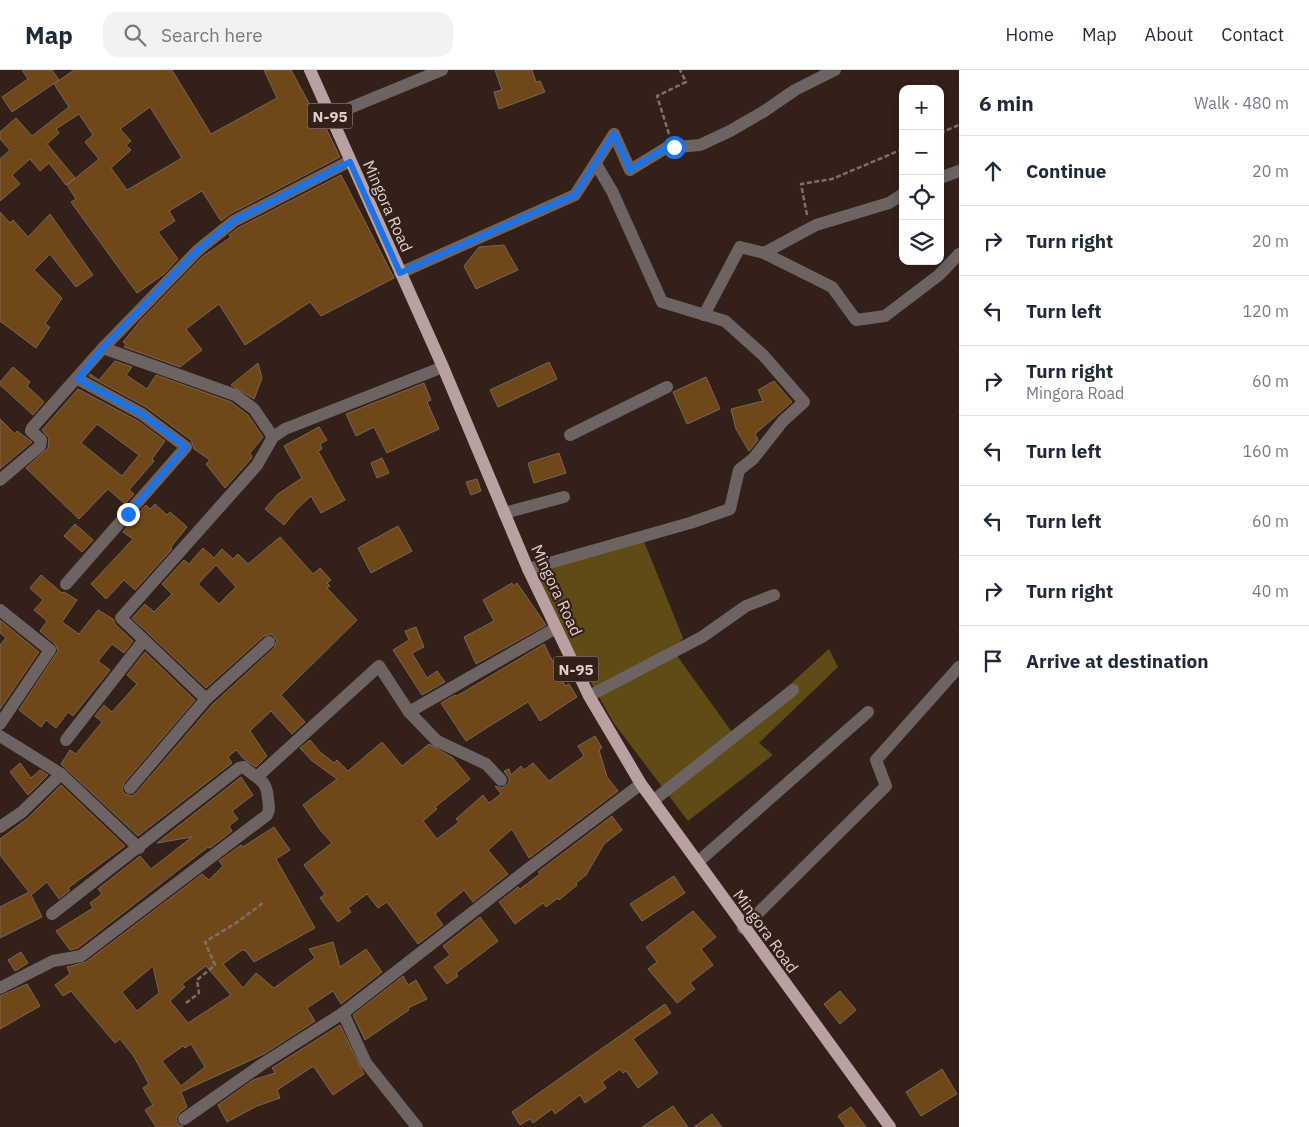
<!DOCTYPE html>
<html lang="en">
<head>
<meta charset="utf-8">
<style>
  :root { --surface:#fff; --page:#f2f2f3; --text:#1f2937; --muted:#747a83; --line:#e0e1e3 }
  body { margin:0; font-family:"IBM Plex Sans",sans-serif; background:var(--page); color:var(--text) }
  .controls { position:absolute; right:15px; top:15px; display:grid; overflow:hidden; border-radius:10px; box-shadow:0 2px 12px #0003 }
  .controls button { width:45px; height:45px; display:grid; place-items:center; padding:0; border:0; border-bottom:1px solid var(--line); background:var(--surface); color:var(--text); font:25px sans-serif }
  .stop { position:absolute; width:15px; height:15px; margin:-11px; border:4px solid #1a73e8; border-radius:50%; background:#fff }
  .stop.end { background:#1a73e8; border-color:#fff; box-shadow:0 1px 5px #0008 }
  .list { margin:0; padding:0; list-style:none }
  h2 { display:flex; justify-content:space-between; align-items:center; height:65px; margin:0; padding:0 20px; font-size:21px }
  h2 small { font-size:16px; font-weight:400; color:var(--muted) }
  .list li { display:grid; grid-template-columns:32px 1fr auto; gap:15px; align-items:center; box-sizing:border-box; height:70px; padding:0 20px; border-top:1px solid var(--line) }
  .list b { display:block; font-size:19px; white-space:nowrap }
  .list p { margin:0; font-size:16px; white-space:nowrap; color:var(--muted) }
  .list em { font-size:16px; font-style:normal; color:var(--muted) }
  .icon { flex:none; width:28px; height:28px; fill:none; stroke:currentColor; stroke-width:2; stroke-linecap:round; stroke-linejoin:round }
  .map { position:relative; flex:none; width:959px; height:1057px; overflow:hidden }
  header { display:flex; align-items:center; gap:30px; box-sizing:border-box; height:70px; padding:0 25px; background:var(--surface); border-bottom:1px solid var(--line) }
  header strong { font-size:24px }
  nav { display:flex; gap:28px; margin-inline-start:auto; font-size:18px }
  .search { width:350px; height:45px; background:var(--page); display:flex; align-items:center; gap:12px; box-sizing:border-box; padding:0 18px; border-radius:15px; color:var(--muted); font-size:19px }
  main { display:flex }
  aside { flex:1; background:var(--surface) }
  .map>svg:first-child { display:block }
  .green { fill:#5f4b16 }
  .building { fill:#704719; stroke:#786757; fill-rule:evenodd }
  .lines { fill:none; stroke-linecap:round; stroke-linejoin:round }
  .path { stroke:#806f69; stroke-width:2.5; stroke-dasharray:5 2.5; stroke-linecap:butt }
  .minor { stroke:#6e6363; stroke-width:12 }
  .major { stroke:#b8a1a0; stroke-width:12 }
  .route { stroke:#1a73e8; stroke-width:6 }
  .labels { text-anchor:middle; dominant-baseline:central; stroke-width:4.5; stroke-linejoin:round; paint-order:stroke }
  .shield { fill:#332018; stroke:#ab9c96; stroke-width:1 }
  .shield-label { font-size:15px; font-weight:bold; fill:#ded1cc }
  .street-label { font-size:16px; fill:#ded1cc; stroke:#332018 }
</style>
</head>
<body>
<header>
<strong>Map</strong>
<div class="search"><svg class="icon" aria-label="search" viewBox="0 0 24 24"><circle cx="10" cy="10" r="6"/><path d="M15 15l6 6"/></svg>Search here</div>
<nav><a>Home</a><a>Map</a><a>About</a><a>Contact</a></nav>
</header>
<main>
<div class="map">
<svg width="959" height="1057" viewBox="0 0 959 1057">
  <rect width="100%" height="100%" fill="#332018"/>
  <polygon class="green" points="643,469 683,568 673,580 734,665 829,579 838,597 759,673 773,685 688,751 613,652 528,499"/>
  <g class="building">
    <polygon points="22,0 52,0 59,10 12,42 2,27 28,9"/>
    <path d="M 74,0 L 172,0 L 211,64 L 277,28 L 264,0 L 291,0 L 317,48 L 320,46 L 340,87 L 230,144 L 221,151 L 202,121 L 169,141 L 175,151 L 158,162 L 178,189 L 164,204 L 137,223 L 71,132 L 76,129 L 67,115 L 99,89 L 85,72 L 93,65 L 79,44 L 56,59 L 59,63 L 47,74 L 75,108 L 66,115 L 49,93 L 40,101 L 30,89 L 12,105 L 20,114 L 0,131 L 0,89 L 10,80 L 0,69 L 0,62 L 16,48 L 32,66 L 69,37 L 54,14 ZM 150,37 L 182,88 L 127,120 L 111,98 L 131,80 L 126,75 L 131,71 L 120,59 Z"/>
    <polygon points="495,0 532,0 536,12 540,11 545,22 499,39 494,22 502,20"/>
    <polygon points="341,105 394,208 321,246 310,232 245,275 219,234 186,259 202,280 180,297 124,277 126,274 123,272 141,250 202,187 231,167 229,165 238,158"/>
    <polygon points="0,142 10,153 13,150 28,167 50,144 93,205 76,217 50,184 34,200 62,228 45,254 50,257 36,278 0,251"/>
    <polygon points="504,175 518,200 476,219 464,196 479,177"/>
    <polygon points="115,291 132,297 126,305 147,319 156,305 231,332 248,345 263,367 250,383 252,387 250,390 225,418 206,394 210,390 194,379 191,370 146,337 89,306 90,304 99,310"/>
    <polygon points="549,292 557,309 498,337 490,320"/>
    <polygon points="258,293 262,308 254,329 231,315"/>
    <polygon points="13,297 30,312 27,316 44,332 33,345 0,315 0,312"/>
    <polygon points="706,307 720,339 687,354 673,322"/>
    <polygon points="774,311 792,332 755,364 758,370 749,381 736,359 731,339 763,331 758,320"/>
    <polygon points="424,313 431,330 427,332 439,359 387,383 374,357 356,366 346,344"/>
    <path d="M 78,319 L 138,351 L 165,371 L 152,389 L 154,391 L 129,420 L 134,424 L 125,434 L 108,419 L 79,449 L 26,398 L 48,378 L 49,368 L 42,360 ZM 97,354 L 139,385 L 122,406 L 81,373 Z"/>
    <polygon points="0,349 15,364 17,361 32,372 0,399"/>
    <polygon points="319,357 327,370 320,374 322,379 318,381 345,430 321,443 311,426 296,440 284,455 265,439 278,424 302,408 284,376"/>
    <polygon points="559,383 566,403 534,413 528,393"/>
    <polygon points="382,388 389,403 377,408 371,393"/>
    <polygon points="477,409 481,421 471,425 466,412"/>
    <polygon points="155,434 167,445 170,442 187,457 171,477 172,479 135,520 124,510 106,529 91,514 133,469 123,462 129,454 146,435 150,439"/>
    <polygon points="75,454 93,470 82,482 64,466"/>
    <polygon points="398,456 412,481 371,503 358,478"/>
    <path d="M 280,467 L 313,504 L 320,498 L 331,510 L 327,513 L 330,516 L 327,518 L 357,550 L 281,625 L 305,652 L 292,664 L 271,641 L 250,661 L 267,686 L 256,697 L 244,689 L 236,680 L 228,687 L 232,693 L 138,766 L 61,694 L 70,680 L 76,684 L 102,652 L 95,646 L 104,635 L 112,642 L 137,614 L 127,605 L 145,582 L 195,630 L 124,713 L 122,720 L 125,724 L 132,726 L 136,723 L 212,635 L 274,578 L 277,571 L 272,564 L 264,566 L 206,618 L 132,548 L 145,534 L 154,542 L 172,524 L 162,514 L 184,490 L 189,494 L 203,478 L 214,488 L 222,479 L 233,489 L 238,484 L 248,494 ZM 216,495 L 236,517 L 219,534 L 198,514 Z"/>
    <polygon points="41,505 62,523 64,522 77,530 62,552 79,564 98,540 113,549 115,554 133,571 124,583 112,574 98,591 110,600 73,646 68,642 56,658 46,650 41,657 19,640 58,581 55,574 40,561 47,551 34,540 43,530 30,518"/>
    <polygon points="512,513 513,516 517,513 546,555 476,594 464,567 494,551 483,530"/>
    <polygon points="0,550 39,582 0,639 0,575 6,568 0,563"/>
    <polygon points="416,557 424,577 412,583 427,608 437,601 445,612 422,625 393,580 409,570 405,561"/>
    <polygon points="544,574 565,616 569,614 577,627 540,651 528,632 466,671 441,633 455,625 457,626"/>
    <polygon points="595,666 602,678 599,680 607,707 618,721 529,788 512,759 488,780 508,804 473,832 464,820 435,844 443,855 418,874 387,832 378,838 367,824 348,838 351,842 338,852 320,828 325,824 304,795 332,773 321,761 303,735 337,709 311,690 300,678 310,670 320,682 334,693 337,690 348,701 382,672 402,696 429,674 453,688 470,709 435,737 437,739 423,751 437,769 459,752 456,749 483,725 489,733 501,724 495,716 502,718 509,713 509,708 504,701 509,699 511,705 521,696 524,700 533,693 549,711 584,686 578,676"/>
    <polygon points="20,693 31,708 40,700 48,705 28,725 10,702"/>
    <polygon points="241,707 253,725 232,741 238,749 229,756 232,761 210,778 208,777 78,878 70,880 56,861 93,838 90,833 102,824 98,819 140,786 151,799 192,767 157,773"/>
    <polygon points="61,715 125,776 68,818 70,820 59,829 47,812 31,825 42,847 0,868 0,837 29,822 0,785 0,769 28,748"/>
    <polygon points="612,746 622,760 604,774 586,805 576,813 577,815 559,830 558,828 546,837 543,833 515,854 499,832 518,817 520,819 540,804 538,802"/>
    <path d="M 274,757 L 290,780 L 276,789 L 315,858 L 254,892 L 246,881 L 242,880 L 223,894 L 243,918 L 256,903 L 274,918 L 315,888 L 309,879 L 333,872 L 340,897 L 366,879 L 382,902 L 341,934 L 333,921 L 307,938 L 315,951 L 264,984 L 181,1022 L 187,1037 L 179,1043 L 176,1049 L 178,1054 L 184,1057 L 156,1057 L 145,1040 L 153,1035 L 143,1018 L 149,1014 L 133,985 L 120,969 L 115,973 L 71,921 L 63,926 L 55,915 L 70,904 L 67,897 L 86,892 L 202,804 L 209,810 L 223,796 L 219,791 L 241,775 L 243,777 ZM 153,896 L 159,923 L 137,941 L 122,922 ZM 206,896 L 231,925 L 188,953 L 170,931 L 185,917 L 182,914 ZM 191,974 L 205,997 L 181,1016 L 162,991 L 183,976 L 185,978 Z"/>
    <polygon points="674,806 685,823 642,851 630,834"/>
    <polygon points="693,841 716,867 701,879 713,895 690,913 695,919 677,933 648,899 657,892 646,877"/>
    <polygon points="480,847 498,871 456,903 458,906 447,914 434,897 450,885 443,876"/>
    <polygon points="21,882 28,893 15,901 8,890"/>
    <polygon points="403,906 408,915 416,910 427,929 408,938 409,940 365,970 353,945"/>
    <polygon points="27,914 40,936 0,959 0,926"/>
    <polygon points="840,921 856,940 840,954 824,934"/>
    <polygon points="665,934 671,943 633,969 658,1003 638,1018 626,1001 623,1003 620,999 602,1012 606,1018 585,1033 580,1025 555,1044 552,1039 533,1053 530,1049 520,1055 512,1042"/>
    <polygon points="340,955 364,1004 333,1025 314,997 312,997 277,1020 280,1028 257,1036 227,1052 218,1035 253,1010 275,1003 272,998"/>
    <polygon points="942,999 957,1024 921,1046 906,1022"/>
    <polygon points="673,1036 688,1057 642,1057"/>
    <polygon points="851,1037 866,1057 846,1057 838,1046"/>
    <polygon points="712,1044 722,1057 694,1057"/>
  </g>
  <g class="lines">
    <g class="path">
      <polyline points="940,63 959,55"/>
      <polyline points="669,64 657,26 686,12 680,0"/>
      <polyline points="807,145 801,114 832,109 903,79"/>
      <polyline points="186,933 199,923 197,910 215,895 205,872 239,851 263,833"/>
    </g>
    <g class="minor">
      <polyline points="330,46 442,0"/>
      <polyline points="614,64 630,100 666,78 700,75 730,61 763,42 795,20 835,0"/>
      <polyline points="940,108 959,101"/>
      <polyline points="764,183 816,155 889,133 903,124"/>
      <polyline points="400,203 575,125 614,64"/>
      <polyline points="704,245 740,177 764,183 832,217 856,250 885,246 939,205 959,184"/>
      <polyline points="103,278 235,325 254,339 273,367"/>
      <polyline points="570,365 667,317"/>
      <polyline points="0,410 40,376 41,370 31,361 32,358 103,278 198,180 234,151 350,91"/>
      <polyline points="504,443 564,427"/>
      <polyline points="528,499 690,453 730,439 739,400 753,389 783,351 804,332 763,285 725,251 662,232 612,121 596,94"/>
      <polyline points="66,514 186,377 142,344 78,309"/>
      <polyline points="0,540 50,580 0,654"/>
      <polyline points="589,626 702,567 746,536 774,525"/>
      <polyline points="206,629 121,548 257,395 273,367 285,359 443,297"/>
      <polyline points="409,642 437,671 486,694 501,710"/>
      <polyline points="0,666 61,704 22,742 0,757"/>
      <polyline points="66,670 144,570"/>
      <polyline points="61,704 139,778"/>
      <polyline points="258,706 379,596 409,642 556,558"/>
      <polyline points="130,718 206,629 269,572"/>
      <polyline points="654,730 793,620"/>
      <polyline points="698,792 868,642"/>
      <polyline points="743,858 886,716 876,690 959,597"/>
      <path d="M 0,918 L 53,891 L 81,886 L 267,745 C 270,740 269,735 268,729 C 267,708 256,709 244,697 L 239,698 L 52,844"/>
      <polyline points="343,943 366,993 417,1057"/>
      <polyline points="184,1049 261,995 343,943 528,799 641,714"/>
    </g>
    <polyline class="major" points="310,0 443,297 528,499 589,626 641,714 890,1057"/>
  </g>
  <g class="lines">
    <polyline class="route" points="128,444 186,377 142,344 78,309 103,278 198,180 234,151 350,92 400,203 575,125 614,64 630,100 666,78 674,77"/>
  </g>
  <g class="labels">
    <g class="shield">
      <rect x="307.5" y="33.5" width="45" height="25" rx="4"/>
      <rect x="553.5" y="586.5" width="45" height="25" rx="4"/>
    </g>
    <g class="shield-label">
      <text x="330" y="46">N-95</text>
      <text x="576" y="599">N-95</text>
    </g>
    <g class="street-label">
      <text transform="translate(388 136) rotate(66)">Mingora Road</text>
      <text transform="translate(557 520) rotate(65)">Mingora Road</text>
      <text transform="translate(766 861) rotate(54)">Mingora Road</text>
    </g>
  </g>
</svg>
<div class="controls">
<button>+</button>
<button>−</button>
<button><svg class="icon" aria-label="locate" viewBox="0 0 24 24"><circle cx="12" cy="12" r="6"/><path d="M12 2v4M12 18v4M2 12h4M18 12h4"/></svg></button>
<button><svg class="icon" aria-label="layers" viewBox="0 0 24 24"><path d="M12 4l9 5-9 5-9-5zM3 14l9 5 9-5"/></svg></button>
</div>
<div class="stop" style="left:674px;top:77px"></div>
<div class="stop end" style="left:128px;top:444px"></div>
</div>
<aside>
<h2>6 min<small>Walk · 480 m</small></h2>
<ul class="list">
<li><svg class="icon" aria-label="ahead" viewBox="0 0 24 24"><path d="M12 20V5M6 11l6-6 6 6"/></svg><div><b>Continue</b></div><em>20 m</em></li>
<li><svg class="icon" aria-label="right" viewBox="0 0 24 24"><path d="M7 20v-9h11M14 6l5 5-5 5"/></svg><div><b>Turn right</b></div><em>20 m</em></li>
<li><svg class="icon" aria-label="left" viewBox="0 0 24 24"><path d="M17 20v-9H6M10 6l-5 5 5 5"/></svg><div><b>Turn left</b></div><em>120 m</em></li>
<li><svg class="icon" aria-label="right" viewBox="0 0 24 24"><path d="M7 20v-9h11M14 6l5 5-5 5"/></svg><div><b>Turn right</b><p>Mingora Road</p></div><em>60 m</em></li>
<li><svg class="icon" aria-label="left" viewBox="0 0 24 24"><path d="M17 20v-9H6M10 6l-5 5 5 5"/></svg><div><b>Turn left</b></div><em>160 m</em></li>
<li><svg class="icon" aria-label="left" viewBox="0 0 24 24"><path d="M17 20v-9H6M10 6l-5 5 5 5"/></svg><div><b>Turn left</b></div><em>60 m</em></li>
<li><svg class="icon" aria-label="right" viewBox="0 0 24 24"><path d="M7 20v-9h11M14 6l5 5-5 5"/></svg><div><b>Turn right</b></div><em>40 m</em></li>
<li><svg class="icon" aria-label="arrive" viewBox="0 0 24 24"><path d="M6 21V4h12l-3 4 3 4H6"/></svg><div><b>Arrive at destination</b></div></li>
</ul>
</aside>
</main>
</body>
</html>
